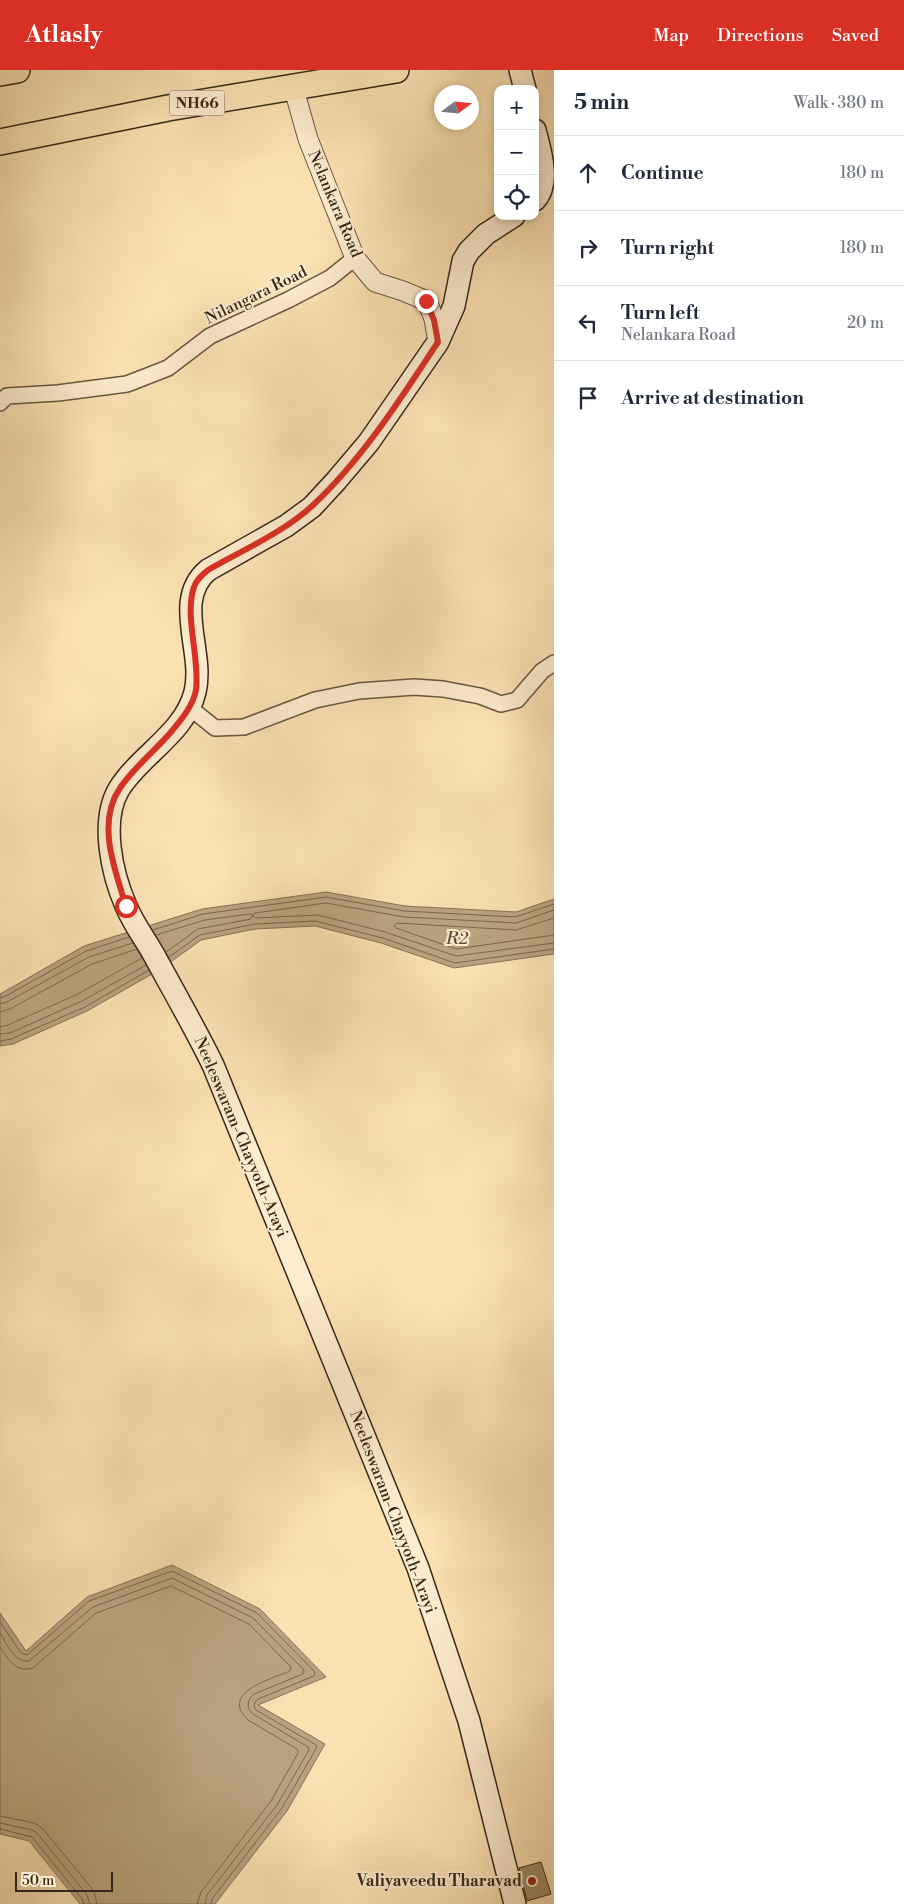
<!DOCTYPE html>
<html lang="en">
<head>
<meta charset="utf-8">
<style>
  :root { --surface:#fff; --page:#f6f6f7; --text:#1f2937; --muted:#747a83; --line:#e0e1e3; --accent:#d93025 }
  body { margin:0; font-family:"Libre Bodoni",serif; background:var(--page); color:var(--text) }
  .controls { position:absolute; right:15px; top:15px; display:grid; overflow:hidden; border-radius:10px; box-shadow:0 2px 8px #0003 }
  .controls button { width:45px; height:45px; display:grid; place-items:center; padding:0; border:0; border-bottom:1px solid var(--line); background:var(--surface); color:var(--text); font:25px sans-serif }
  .compass { position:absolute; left:434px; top:15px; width:45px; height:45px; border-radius:50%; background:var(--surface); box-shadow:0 2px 8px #0003; rotate:75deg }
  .scale { position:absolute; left:15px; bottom:12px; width:98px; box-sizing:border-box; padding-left:5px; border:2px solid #362819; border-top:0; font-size:14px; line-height:18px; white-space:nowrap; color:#362819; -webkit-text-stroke:4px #fdecce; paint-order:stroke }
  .stop { position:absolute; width:15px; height:15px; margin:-11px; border:4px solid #d93025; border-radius:50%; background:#fff }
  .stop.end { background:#d93025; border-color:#fff; box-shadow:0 1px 5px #0008 }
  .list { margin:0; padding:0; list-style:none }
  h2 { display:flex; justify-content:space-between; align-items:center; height:65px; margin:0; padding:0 20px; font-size:21px }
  h2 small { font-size:16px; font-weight:400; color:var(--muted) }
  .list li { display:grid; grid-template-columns:32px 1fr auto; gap:15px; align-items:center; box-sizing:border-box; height:75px; padding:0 20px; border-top:1px solid var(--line) }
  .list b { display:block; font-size:19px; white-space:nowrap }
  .list p { margin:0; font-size:16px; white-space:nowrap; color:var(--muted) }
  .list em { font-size:16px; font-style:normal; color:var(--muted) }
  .icon { flex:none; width:28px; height:28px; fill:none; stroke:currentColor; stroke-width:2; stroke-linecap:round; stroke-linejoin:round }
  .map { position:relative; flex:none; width:554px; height:1834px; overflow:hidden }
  header { display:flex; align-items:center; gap:30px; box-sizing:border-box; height:70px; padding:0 25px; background:var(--accent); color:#fff }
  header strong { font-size:24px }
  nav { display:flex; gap:28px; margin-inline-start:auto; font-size:18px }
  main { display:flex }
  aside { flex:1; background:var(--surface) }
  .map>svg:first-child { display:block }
  .water { fill:#b9a37f; stroke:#857256 }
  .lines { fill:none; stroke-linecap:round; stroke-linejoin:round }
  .shore { stroke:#78664c; stroke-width:1 }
  .building { fill:#9d8969; stroke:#362819 }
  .minor-casing { stroke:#685640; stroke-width:18 }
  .tertiary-casing { stroke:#685640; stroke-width:21 }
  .secondary-casing { stroke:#362819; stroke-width:24 }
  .trunk-casing { stroke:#362819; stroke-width:28 }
  .minor { stroke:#fdecce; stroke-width:15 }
  .tertiary { stroke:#fdecce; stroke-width:19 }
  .secondary { stroke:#fdecce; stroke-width:21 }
  .trunk { stroke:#fce2b3; stroke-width:25 }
  .route { stroke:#d93025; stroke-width:6 }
  .poi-dot { fill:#8f2418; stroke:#fdecce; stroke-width:2 }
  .labels { text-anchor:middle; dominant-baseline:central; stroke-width:4; stroke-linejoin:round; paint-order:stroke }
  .shield { fill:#fdecce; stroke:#72634f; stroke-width:1 }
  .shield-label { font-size:15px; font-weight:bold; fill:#362819 }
  .street-label { font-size:16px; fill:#362819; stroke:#fdecce }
  .poi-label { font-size:16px; font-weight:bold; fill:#362819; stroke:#fdecce; text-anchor:end }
  .water-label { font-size:18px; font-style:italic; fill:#5d4d38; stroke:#fdecce }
</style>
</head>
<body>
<header>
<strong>Atlasly</strong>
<nav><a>Map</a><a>Directions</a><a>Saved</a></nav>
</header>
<main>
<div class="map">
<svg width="554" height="1834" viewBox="0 0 554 1834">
  <rect width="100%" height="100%" fill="#fce2b3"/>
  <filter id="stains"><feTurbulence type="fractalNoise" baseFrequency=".004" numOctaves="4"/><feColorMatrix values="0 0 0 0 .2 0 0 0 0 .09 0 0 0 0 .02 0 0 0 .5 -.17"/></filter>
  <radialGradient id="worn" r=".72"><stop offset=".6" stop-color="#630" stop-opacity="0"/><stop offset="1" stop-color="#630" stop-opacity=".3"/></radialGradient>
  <g class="water">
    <polygon points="326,822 405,836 516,842 554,829 554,884 454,898 381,873 315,856 255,859 201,870 161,899 87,941 13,974 0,976 0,924 84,876 202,839"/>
    <polygon points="172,1495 260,1539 326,1607 258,1635 325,1674 287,1741 215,1834 80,1834 29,1771 0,1764 0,1543 26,1581 87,1527"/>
  </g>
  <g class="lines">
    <g class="shore">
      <polyline points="554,840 516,853 404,847 326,833 255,843 253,846 256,848 318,845 385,862 456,886 554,873"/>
      <polyline points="554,848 516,860 397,853 394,856 396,858 456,879 554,865"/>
      <polyline points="153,860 203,844 326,827 404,841 515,847 554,834"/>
      <polyline points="156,865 205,850 250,844 253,845 251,849 198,859 166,882"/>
      <polyline points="169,887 200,865 255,854 315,851 383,868 455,893 554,879"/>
      <polyline points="0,928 4,927 86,881 129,867"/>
      <polyline points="0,934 7,932 89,887 133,873"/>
      <polyline points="0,942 10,939 92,894 137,879"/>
      <polyline points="0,957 8,955 78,924 142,888"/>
      <polyline points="0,964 10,963 82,931 146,895"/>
      <polyline points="0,971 11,969 85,937 149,900"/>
      <path d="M 0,1552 L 21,1583 L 27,1585 L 89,1531 L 172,1501 L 257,1543 L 315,1602 L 314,1606 L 258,1629 C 254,1632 253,1636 256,1640 L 316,1675 L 317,1677 L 282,1738 L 212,1829 L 211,1834"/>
      <path d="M 0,1563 C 7,1574 14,1593 29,1591 L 93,1537 L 172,1508 L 253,1548 L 304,1600 L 303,1604 L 254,1624 C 247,1630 246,1638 253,1644 L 308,1677 L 309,1680 L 277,1735 L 207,1825 L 205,1834"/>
      <path d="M 0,1577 C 8,1589 15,1603 33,1598 L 96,1543 L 171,1516 L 249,1554 L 291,1597 L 290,1601 C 272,1609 219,1622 248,1650 L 297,1679 L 298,1683 L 271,1731 L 201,1822 L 197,1834"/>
      <polyline points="0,1746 34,1753 42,1758 94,1821 97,1834"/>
      <polyline points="0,1753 32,1760 37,1763 87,1825 90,1834"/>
      <polyline points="0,1759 32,1767 82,1829 84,1834"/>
    </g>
  </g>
  <polygon class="building" points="541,1792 551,1824 527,1831 519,1798"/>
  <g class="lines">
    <g class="minor-casing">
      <g id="minor">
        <polyline points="0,333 7,326 58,323 127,314 168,298 210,266 288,230 330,208 355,188"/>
        <polyline points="189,637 215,658 244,657 315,630 359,621 414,617 443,619 480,626 501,634 517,630 542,601 554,593"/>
      </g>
    </g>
    <g class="tertiary-casing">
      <polyline id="tertiary" points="293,16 308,69 355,188 375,212 403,221 427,231 434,249 438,272"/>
    </g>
    <g class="secondary-casing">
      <g id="secondary">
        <polyline points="520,0 525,19"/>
        <path d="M 535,60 C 540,80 551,113 535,130"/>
        <path d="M 514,146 L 486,164 L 469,181 L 463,191 L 454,236 L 438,272 L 369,372 L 336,411 L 312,437 L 286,456 L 208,500 C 172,530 205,582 195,622 C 185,663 140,685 119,719 C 100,751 112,804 126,836 C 133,853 145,869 154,885 C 174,922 195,958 213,995 L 418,1498 L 469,1651 L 515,1834"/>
      </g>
    </g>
    <g class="trunk-casing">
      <g id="trunk">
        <polyline points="0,3 17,0"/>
        <polyline points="0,72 168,38 396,0"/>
      </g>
    </g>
    <use href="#minor" class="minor"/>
    <use href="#tertiary" class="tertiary"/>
    <use href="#secondary" class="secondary"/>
    <use href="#trunk" class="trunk"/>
  </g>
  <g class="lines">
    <path class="route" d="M 126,836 C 115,800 96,753 120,718 C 134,697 155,681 171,662 C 181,650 193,636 196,620 C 200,587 184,546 194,517 C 196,510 202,505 208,500 C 241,481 284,462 312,436 C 361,391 402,327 438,272 L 434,250 L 426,231"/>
  </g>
  <circle class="poi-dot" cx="532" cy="1811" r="5"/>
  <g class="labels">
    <rect class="shield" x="169.5" y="20.5" width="55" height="25" rx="4"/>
    <g class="shield-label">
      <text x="197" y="33">NH66</text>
    </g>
    <g class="street-label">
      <text transform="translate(335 134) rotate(67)">Nelankara Road</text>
      <text transform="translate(256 225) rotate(-26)">Nilangara Road</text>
      <text transform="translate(241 1067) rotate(67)">Neeleswaram-Chayyoth-Arayi</text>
      <text transform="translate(393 1442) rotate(69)">Neeleswaram-Chayyoth-Arayi</text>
    </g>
    <g class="poi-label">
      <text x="522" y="1811">Valiyaveedu Tharavad</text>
    </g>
    <g class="water-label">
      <text x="457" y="868">R2</text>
    </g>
  </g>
  <rect width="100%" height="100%" filter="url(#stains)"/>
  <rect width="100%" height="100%" fill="url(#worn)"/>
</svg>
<div class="controls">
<button>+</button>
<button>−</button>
<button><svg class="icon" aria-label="locate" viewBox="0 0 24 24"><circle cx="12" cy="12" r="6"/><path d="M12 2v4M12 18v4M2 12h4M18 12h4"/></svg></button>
</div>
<svg class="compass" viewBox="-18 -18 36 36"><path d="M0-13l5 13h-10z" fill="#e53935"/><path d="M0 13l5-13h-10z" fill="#747a83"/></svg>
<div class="scale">50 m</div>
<div class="stop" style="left:126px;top:836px"></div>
<div class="stop end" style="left:426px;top:231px"></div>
</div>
<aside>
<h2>5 min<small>Walk · 380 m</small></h2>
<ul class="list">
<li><svg class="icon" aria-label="ahead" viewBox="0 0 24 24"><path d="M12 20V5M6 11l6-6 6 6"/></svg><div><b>Continue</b></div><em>180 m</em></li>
<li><svg class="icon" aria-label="right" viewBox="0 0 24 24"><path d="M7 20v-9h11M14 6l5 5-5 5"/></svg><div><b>Turn right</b></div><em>180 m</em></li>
<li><svg class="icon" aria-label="left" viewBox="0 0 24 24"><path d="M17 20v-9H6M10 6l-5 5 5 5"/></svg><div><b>Turn left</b><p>Nelankara Road</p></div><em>20 m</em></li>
<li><svg class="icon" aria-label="arrive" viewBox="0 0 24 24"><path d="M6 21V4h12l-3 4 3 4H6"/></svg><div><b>Arrive at destination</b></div></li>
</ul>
</aside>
</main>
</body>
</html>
